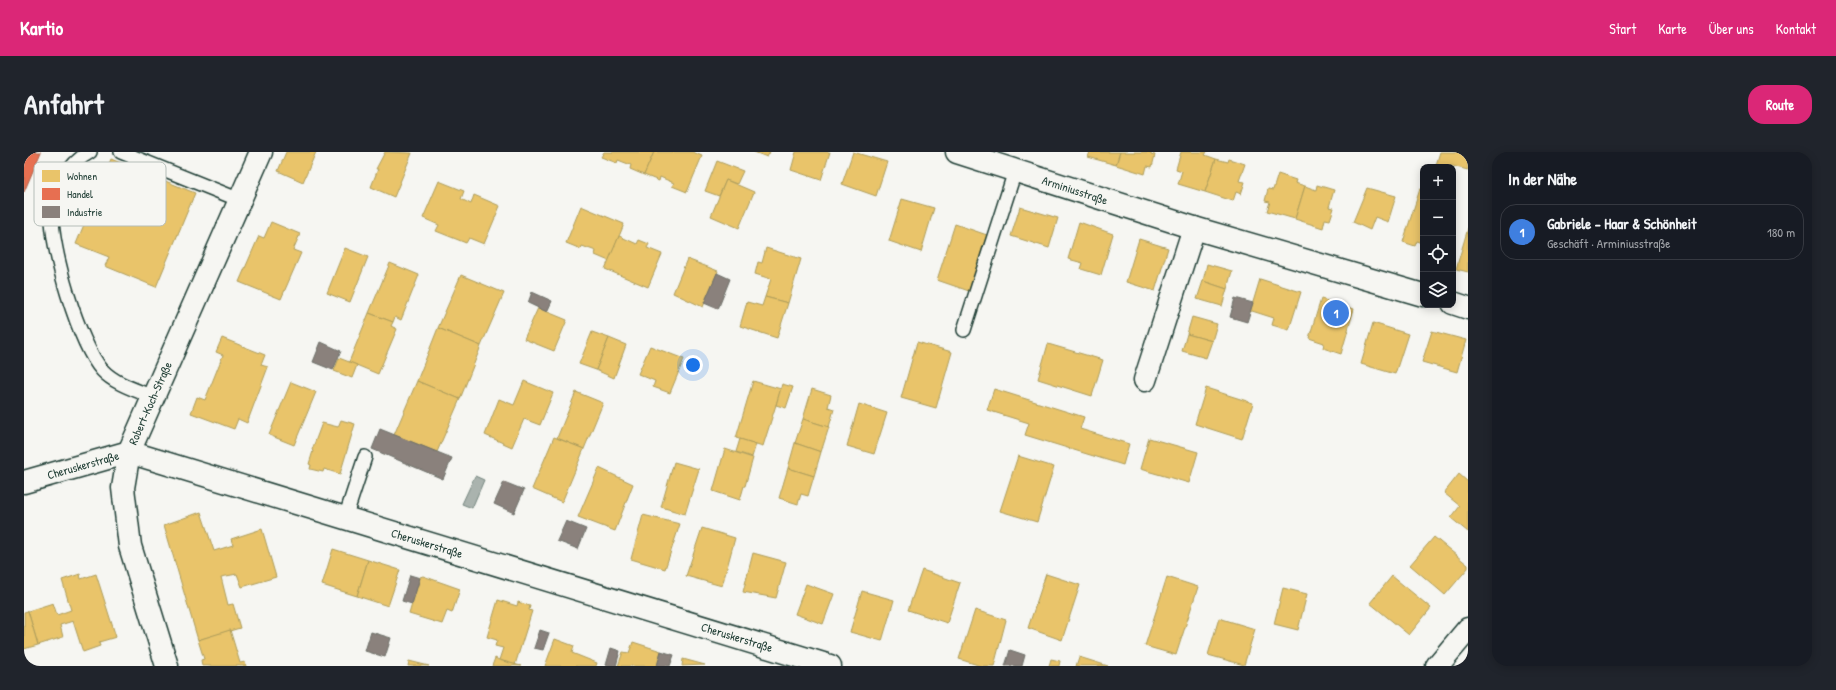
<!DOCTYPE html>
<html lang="de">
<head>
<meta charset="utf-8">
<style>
  :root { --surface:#171b24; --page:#20242c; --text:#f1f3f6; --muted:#9ea1a6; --line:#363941; --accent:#db2777 }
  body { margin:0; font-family:"Patrick Hand",sans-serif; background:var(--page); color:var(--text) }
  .controls { position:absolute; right:12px; top:12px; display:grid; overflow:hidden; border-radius:8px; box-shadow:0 2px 10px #0003 }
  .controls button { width:36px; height:36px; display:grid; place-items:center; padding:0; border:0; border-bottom:1px solid var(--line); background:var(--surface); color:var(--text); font:20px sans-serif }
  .you { position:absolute; left:669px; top:213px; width:14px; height:14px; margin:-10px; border:3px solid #fff; border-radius:50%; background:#1a73e8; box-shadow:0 0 0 6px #1a73e833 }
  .badge { display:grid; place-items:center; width:26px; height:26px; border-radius:50%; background:var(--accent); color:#fff; font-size:13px; font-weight:700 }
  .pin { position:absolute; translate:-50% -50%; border:2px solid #fff; box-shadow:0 1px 4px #0006 }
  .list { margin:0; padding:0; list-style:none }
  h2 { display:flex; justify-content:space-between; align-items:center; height:52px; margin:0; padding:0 16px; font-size:17px }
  h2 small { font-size:13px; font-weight:400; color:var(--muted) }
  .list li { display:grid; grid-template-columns:26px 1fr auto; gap:12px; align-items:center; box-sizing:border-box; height:56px; margin:0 8px 8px; padding:0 8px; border:1px solid var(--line); border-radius:16px }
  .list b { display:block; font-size:15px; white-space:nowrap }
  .list p { margin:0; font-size:13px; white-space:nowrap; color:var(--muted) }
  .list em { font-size:13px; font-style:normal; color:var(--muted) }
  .icon { flex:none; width:22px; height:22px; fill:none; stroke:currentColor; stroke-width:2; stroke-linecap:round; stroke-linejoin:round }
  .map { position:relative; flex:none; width:1444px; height:514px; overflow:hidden; border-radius:16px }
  header { display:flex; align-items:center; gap:24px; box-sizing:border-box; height:56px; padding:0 20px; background:var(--accent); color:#fff }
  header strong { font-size:19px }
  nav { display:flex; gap:22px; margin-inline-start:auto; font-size:14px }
  .intro { display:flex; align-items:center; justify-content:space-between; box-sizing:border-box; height:96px; padding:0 24px }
  h1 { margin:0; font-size:28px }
  .button { padding:10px 18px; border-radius:16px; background:var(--accent); color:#fff; font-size:14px; font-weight:700 }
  main { display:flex; gap:24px; padding:0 24px }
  aside { flex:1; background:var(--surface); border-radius:16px; box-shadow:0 2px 10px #0003 }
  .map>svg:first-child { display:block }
  .water { fill:#aab3ae; stroke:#72847d }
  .homes { fill:#e9c46a; stroke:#ac9c5a }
  .shops { fill:#e76f51; stroke:#ab6048 }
  .industry { fill:#8a817c; stroke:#6a6d66 }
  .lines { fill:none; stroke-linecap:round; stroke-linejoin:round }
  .lane-casing { stroke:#1f3d34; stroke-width:16 }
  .street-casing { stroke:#1f3d34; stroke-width:25 }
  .lane { stroke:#f6f6f2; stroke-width:13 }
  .street { stroke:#f6f6f2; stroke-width:22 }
  .labels { text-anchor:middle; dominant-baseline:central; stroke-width:4; stroke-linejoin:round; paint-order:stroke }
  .street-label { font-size:12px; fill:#1f3d34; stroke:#f6f6f2 }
  .key { fill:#f6f6f2; stroke:#b6beb9; stroke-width:1 }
  .key-label { font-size:11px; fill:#1f3d34 }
</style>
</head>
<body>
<header>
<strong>Kartio</strong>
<nav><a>Start</a><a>Karte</a><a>Über uns</a><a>Kontakt</a></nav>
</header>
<div class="intro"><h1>Anfahrt</h1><a class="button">Route</a></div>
<main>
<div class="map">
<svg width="1444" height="514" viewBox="0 0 1444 514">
  <rect width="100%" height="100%" fill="#f6f6f2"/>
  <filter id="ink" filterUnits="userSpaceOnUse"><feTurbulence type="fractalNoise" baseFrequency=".025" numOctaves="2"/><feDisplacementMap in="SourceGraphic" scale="8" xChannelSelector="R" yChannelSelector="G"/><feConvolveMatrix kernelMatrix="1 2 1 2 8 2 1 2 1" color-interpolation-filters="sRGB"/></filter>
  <g filter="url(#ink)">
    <polygon class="water" points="451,324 460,328 448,356 438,352"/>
    <g class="homes">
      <polygon points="262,0 292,0 279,30 254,19"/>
      <polygon points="361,0 388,1 370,45 347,35 354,17 352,17"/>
      <polygon points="580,0 630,0 620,23 606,17 607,13 594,8 593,11 577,5"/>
      <polygon points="630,0 669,0 678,4 663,40 648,34 650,31 636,25 635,29 620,23"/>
      <polygon points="730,0 746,0 743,5"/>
      <polygon points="772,0 806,0 797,28 767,18"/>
      <polygon points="829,0 863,10 852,44 818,32"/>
      <polygon points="1066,0 1096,0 1092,13 1064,5"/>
      <polygon points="1096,0 1127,0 1127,2 1131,3 1128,15 1123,14 1121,22 1092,13"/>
      <polygon points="1157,0 1183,0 1181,3 1192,7 1181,40 1154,32 1158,19 1152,17"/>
      <polygon points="1416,0 1444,0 1444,18 1428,14 1417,15 1412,13"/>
      <polygon points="87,7 171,41 132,135 81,114 85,105 52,92"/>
      <polygon points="1192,7 1204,10 1205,7 1221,12 1215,29 1221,30 1217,42 1212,40 1209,49 1181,40"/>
      <polygon points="693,9 719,19 713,32 702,28 695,44 681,39"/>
      <polygon points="1254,22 1272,28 1271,31 1281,34 1271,67 1243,59 1246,50 1241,49 1244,37 1249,38"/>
      <polygon points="702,28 730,40 715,76 687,64"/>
      <polygon points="415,29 440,39 437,47 447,52 450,43 476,54 460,92 445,86 442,91 412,79 415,73 399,66"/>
      <polygon points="1293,33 1310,38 1305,55 1310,56 1306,68 1301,67 1299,76 1271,67 1281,34 1292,38"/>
      <polygon points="1343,36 1372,44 1364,70 1351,65 1346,78 1329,70"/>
      <polygon points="1396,37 1399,38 1399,91 1393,89 1391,94 1379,90"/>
      <polygon points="878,47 910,56 897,100 865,89"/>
      <polygon points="557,54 600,72 585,109 571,103 572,99 558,94 557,97 542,91"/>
      <polygon points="996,55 1034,66 1025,96 987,84"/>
      <polygon points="247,70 276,82 269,98 277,101 257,147 215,130 235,84 240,86"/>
      <polygon points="1055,70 1089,82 1077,123 1057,117 1059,111 1044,107"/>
      <polygon points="931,72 963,83 945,139 913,128"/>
      <polygon points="1444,76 1444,120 1432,117"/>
      <polygon points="595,84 613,92 615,88 625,92 623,96 638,102 624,135 581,117"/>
      <polygon points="1115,87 1144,96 1131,139 1102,130"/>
      <polygon points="321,96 344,105 326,150 303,141"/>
      <polygon points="742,96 777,107 764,151 741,145 747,127 731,122 734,110 738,111"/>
      <polygon points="663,107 694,119 679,155 649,141"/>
      <polygon points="366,111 395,123 377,168 371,165 369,170 345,161"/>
      <polygon points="1183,112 1208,119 1203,137 1179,129"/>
      <polygon points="437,123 480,141 457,194 414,176"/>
      <polygon points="1236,127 1277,140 1265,178 1248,173 1250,166 1228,159 1226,160"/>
      <polygon points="1179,129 1203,137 1198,154 1173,147"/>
      <polygon points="741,145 764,151 753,186 716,174 723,150 738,154"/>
      <polygon points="1297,147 1330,157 1317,202 1299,196 1300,191 1285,186"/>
      <polygon points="514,156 543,168 530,199 500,187"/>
      <polygon points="345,161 369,170 367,174 373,177 354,222 325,210"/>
      <polygon points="1168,165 1193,172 1188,189 1163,182"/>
      <polygon points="1349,171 1384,182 1371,222 1337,212"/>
      <polygon points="414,176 457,194 436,247 393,229"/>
      <polygon points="1408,179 1442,188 1433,220 1398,210"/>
      <polygon points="568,180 585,186 572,218 555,212"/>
      <polygon points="1163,182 1188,189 1182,206 1158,199"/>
      <polygon points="198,186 241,203 237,213 244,215 223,271 214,267 210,277 167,261 173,245 181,248 199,203 192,200"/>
      <polygon points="585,186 602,193 590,226 572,218"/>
      <polygon points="893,190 928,200 912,256 877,246"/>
      <polygon points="1024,192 1079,208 1068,244 1014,227"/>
      <polygon points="626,194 660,207 646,241 629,235 631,229 614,222"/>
      <polygon points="315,206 333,213 328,226 310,219"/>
      <polygon points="393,229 436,247 413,300 370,283"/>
      <polygon points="500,229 529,241 516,273 500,267 488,295 461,283 475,247 490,253"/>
      <polygon points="729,229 757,237 739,294 712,286"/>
      <polygon points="267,230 292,240 270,293 245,283"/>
      <polygon points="758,232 769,235 762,256 752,253"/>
      <polygon points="1182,236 1229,251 1218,287 1171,272"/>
      <polygon points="788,237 807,243 804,255 810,257 805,275 779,267"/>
      <polygon points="970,237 1060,265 1056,277 1105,292 1099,313 1001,283 1005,271 963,258"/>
      <polygon points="552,240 579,251 560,297 533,286"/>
      <polygon points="835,252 863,261 850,302 823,294"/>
      <polygon points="779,267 805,275 797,300 771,291"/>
      <polygon points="317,268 331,272 316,322 300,317 299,320 286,317 287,313 285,312 289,299 288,298 298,271 314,275"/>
      <polygon points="530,285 560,297 538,350 508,337"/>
      <polygon points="1125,286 1174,300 1165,331 1116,317"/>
      <polygon points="716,287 732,292 728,305 712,300"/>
      <polygon points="771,291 797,300 790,324 764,316"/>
      <polygon points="701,297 729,306 721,334 720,334 716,348 689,339"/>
      <polygon points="994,304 1030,315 1013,370 976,359"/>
      <polygon points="650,310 675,317 661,362 637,355"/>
      <polygon points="575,316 609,332 591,379 554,365"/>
      <polygon points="764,316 790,324 784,344 777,342 774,352 755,346"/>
      <polygon points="1435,322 1444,330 1444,380 1427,366 1436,354 1420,341"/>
      <polygon points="177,360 190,399 209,393 207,387 238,377 252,425 218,435 213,422 197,425 204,453 209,452 216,476 174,488 140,373"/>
      <polygon points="619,363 656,372 641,417 607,407"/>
      <polygon points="678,376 711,386 698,434 662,424"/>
      <polygon points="1410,385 1444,413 1444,416 1421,443 1386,413"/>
      <polygon points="309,397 344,408 333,444 298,433"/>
      <polygon points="729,401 762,410 752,446 719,440"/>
      <polygon points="344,408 376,418 364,454 333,444"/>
      <polygon points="898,418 936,431 923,471 884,458"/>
      <polygon points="56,422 57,427 72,422 92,485 75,490 76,494 59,500 49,469 36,473 39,485 14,493 4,459 29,451 33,463 47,458 38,428"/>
      <polygon points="1022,422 1056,433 1038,488 1004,476"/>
      <polygon points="399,424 436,437 428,461 423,459 418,472 385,462 396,425"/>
      <polygon points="1368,424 1407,456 1385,483 1346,451"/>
      <polygon points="1143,425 1174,435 1152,503 1121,494"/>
      <polygon points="782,432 810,442 799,472 771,462"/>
      <polygon points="1259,436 1283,442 1274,478 1250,472"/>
      <polygon points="838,439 870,448 858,489 826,480"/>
      <polygon points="474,448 493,454 494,450 506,454 505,458 508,459 491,513 475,508 479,496 471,494 473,488 463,485"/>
      <polygon points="951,458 982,468 970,514 957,514 935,507"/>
      <polygon points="4,459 14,493 0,497 0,460"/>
      <polygon points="1195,466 1231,477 1220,513 1184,503"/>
      <polygon points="206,478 216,511 221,510 222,514 178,514 177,508 180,507 174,488"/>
      <polygon points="531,487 550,494 548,501 573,511 572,514 521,514"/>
      <polygon points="609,490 637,499 633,514 594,514 599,500 605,501"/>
      <polygon points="1055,505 1084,514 1052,514"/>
      <polygon points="471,506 475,508 497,514 468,514"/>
      <polygon points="659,507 681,513 658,514"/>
      <polygon points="1027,507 1036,509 1035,514 1025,514"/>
      <polygon points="385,509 405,514 384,514"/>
    </g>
    <polygon class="shops" points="0,0 17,0 0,40"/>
    <g class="industry">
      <polygon points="693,121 706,127 694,157 680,151"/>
      <polygon points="508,140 528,149 523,160 504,151"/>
      <polygon points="1211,146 1229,151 1223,170 1206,165"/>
      <polygon points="297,190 317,199 309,218 289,210"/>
      <polygon points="356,277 428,306 419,327 348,297"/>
      <polygon points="480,330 500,338 490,361 470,352"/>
      <polygon points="542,369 562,377 554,397 533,389"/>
      <polygon points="386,423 396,426 388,452 378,449"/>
      <polygon points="516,478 525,481 519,498 510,496"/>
      <polygon points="347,480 367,486 361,505 341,499"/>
      <polygon points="587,496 596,499 592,514 582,513"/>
      <polygon points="986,498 1001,503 998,514 981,514"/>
      <polygon points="637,499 650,503 646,514 633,514"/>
    </g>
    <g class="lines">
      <g class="lane-casing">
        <g id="lane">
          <path d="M 66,0 C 45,11 30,37 28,60 C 26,95 55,192 78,218 C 91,232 112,238 129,245"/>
          <polyline points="97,0 216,48"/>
          <polyline points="940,178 991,19"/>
          <polyline points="321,366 341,305"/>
        </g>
      </g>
      <g class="street-casing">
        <g id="street">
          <polyline points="933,0 1170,76 1399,143"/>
          <polyline points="1429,151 1444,156"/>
          <polyline points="1121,228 1170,76"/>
          <polyline points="0,330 105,300 806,514"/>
          <polyline points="143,514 106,394 99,336 105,300 237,0"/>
          <polyline points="1413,514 1444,477"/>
        </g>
      </g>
      <use href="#lane" class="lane"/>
      <use href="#street" class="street"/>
    </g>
  </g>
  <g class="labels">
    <g class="street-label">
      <text transform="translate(1051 38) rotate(18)">Arminiusstraße</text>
      <text transform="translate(126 251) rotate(-66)">Robert-Koch-Straße</text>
      <text transform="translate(59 313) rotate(-16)">Cheruskerstraße</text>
      <text transform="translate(403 391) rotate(17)">Cheruskerstraße</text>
      <text transform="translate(713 485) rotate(17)">Cheruskerstraße</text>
    </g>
  </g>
  <rect x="10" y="10" width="132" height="64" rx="6" class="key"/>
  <rect x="18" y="18" width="18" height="12" fill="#e9c46a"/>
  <rect x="18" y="36" width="18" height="12" fill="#e76f51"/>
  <rect x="18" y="54" width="18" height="12" fill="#8a817c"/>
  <g class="key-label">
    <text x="43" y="28">Wohnen</text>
    <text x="43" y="46">Handel</text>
    <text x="43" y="64">Industrie</text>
  </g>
</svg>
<div class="controls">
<button>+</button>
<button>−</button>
<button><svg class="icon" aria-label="locate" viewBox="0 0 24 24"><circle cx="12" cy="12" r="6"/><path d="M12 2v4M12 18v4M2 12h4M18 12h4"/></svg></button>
<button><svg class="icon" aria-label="layers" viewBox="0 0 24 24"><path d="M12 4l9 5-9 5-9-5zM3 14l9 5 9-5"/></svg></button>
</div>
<div class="you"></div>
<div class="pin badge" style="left:1312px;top:161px;background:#3f7fe0">1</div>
</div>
<aside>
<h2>In der Nähe<small></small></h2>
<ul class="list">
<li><span class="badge" style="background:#3f7fe0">1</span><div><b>Gabriele - Haar &amp; Schönheit</b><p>Geschäft · Arminiusstraße</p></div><em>180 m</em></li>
</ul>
</aside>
</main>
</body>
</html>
